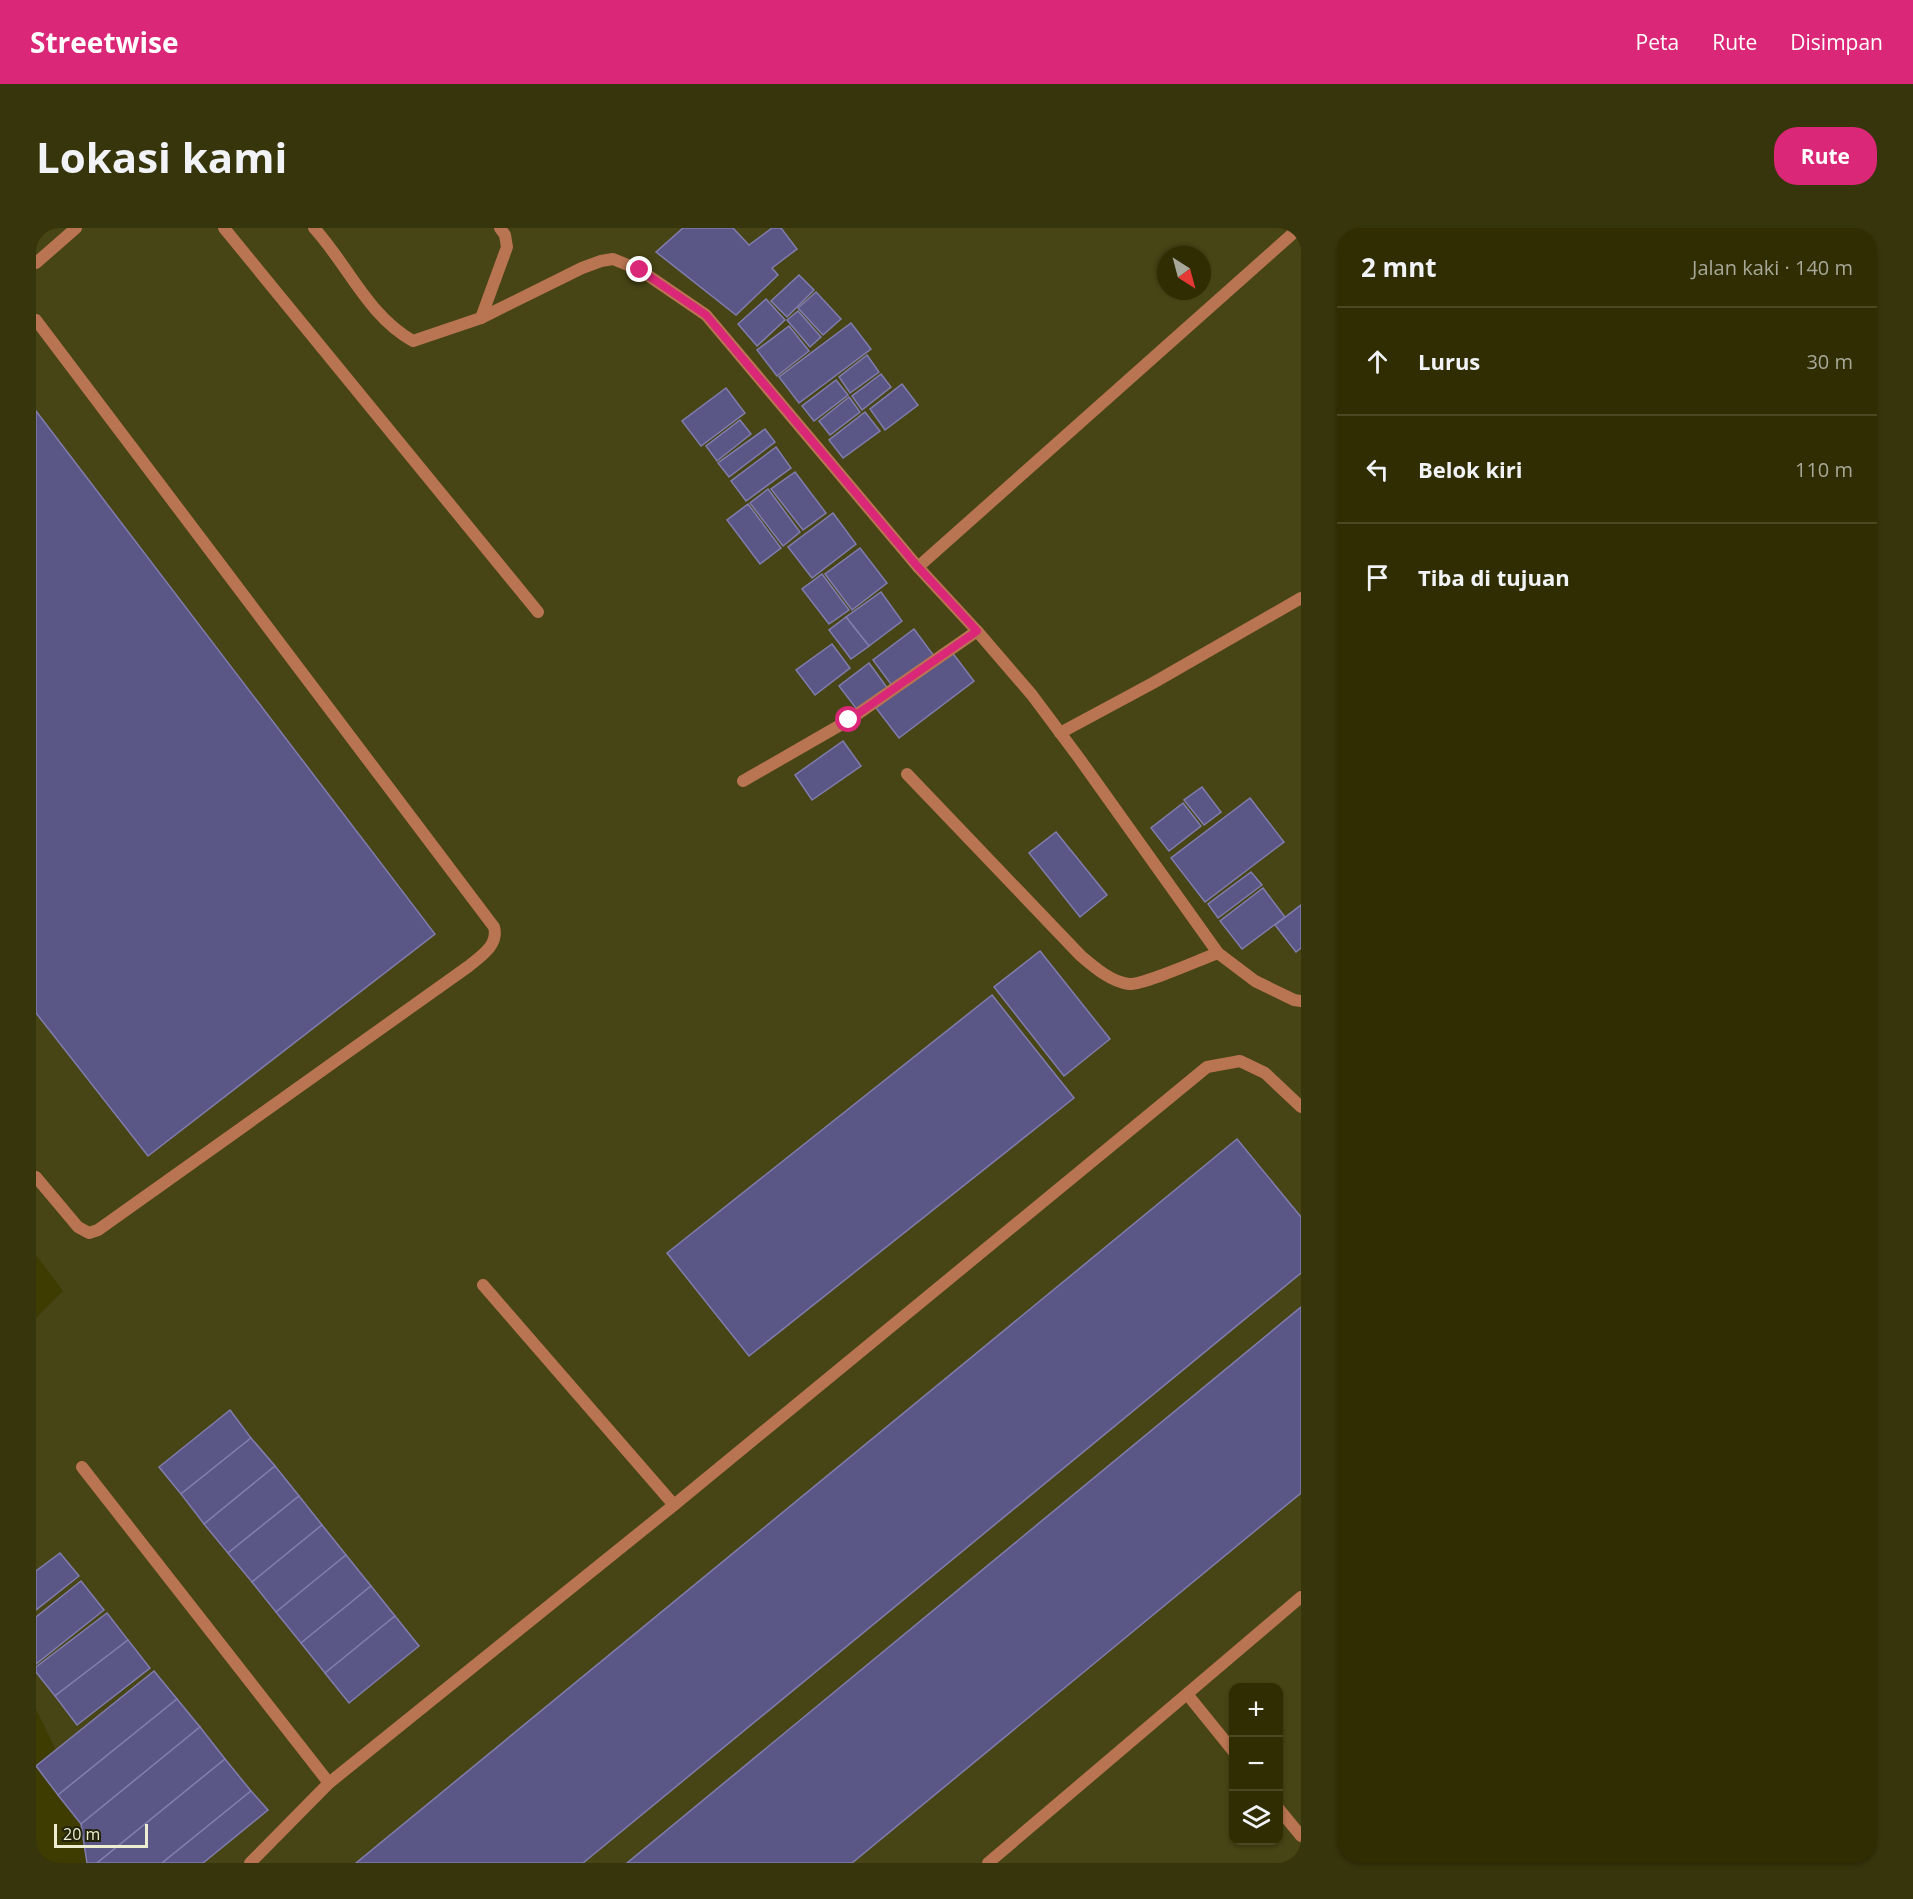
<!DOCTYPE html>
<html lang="id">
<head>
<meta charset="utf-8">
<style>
  :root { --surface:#2f2d01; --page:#37350b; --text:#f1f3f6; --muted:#a7a899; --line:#4a4923; --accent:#db2777 }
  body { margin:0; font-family:"Open Sans",sans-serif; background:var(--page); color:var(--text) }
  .controls { position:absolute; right:18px; bottom:18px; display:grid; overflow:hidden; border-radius:12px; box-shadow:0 2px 4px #0004 }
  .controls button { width:54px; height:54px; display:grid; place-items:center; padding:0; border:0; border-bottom:2px solid var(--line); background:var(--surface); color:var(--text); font:30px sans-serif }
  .compass { position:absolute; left:1121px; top:18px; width:54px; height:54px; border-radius:50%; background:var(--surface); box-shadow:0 2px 4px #0004; rotate:144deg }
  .scale { position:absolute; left:18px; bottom:15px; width:94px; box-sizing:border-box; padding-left:6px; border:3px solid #ededd1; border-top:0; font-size:16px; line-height:21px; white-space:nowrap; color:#ededd1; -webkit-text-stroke:4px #23230c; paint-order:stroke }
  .stop { position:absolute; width:18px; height:18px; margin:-14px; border:4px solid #db2777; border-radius:50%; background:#fff }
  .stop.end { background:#db2777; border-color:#fff; box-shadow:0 2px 6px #0008 }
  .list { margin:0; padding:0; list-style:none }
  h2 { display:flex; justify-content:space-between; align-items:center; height:78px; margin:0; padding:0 24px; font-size:26px }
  h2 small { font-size:20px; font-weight:400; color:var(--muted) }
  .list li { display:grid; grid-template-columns:39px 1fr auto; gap:18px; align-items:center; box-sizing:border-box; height:108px; padding:0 24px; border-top:2px solid var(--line) }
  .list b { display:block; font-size:22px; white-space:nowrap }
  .list em { font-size:20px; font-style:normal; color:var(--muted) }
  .icon { flex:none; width:33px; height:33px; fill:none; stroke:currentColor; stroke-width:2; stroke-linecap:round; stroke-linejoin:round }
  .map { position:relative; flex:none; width:1265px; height:1635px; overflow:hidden; border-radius:24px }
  header { display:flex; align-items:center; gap:36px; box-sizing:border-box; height:84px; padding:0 30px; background:var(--accent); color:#fff }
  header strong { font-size:28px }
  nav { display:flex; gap:33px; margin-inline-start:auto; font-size:21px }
  .intro { display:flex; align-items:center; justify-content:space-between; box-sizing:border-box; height:144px; padding:0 36px }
  h1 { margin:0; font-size:42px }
  .button { padding:15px 27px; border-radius:24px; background:var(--accent); color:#fff; font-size:21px; font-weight:700 }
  main { display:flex; gap:36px; padding:0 36px }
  aside { flex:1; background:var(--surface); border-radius:24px; box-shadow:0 2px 4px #0004 }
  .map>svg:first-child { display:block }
  .built { fill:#474515; fill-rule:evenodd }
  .building { fill:#5a5685; stroke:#807dae; stroke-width:1.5 }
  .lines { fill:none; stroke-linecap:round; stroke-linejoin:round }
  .service { stroke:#b97451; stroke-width:12 }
  .route { stroke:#db2777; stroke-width:8 }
</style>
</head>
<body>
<header>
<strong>Streetwise</strong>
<nav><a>Peta</a><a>Rute</a><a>Disimpan</a></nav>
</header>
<div class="intro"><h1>Lokasi kami</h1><a class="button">Rute</a></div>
<main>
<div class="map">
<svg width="1265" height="1635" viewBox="0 0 1265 1635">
  <rect width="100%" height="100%" fill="#3f3c01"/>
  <path class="built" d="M 0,0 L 1265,0 L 1265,1635 L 75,1635 L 0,1481 L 0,1090 L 27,1063 L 0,1027 ZM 1130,27 L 1166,27 L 1166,63 L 1130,63 ZM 1198,1460 L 1242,1460 L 1242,1612 L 1198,1612 Z"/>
  <g class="building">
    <polygon points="647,0 697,0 713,17 736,0 745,0 761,21 736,40 742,47 700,87 620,24"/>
    <polygon points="763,47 778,62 751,89 735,73"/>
    <polygon points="780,64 805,91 787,107 762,80"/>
    <polygon points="730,71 749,92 721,118 702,96"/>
    <polygon points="762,83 785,109 774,119 751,92"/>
    <polygon points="815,95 835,121 763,175 743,149"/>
    <polygon points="753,98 773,123 741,148 721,122"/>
    <polygon points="831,127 843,144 814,165 803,149"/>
    <polygon points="845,146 855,159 826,182 816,168"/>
    <polygon points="800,152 812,167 778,193 766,178"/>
    <polygon points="866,156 882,177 849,202 834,181"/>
    <polygon points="690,160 709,185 665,218 646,193"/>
    <polygon points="813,169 824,184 794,207 783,193"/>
    <polygon points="0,183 399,706 112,928 0,785"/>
    <polygon points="829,184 844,203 807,230 793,212"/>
    <polygon points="704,192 715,206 681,233 670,218"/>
    <polygon points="729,201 739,214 693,249 682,235"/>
    <polygon points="740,219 755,240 710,273 695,253"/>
    <polygon points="759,244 790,285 767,302 735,261"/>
    <polygon points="732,261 764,304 747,318 714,275"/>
    <polygon points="712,276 745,320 724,336 691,292"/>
    <polygon points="797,285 820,316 776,350 752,319"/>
    <polygon points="824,320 851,355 816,382 789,346"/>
    <polygon points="786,346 813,382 793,396 766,361"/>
    <polygon points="845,364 866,393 833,418 810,389"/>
    <polygon points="810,389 833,418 815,431 793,402"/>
    <polygon points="878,401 898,428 857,459 837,432"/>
    <polygon points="796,416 814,440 779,467 760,442"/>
    <polygon points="915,423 938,453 863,510 840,480"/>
    <polygon points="833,435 853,462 823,484 803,458"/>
    <polygon points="807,513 825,538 776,572 759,547"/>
    <polygon points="1166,559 1185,584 1168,597 1148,572"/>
    <polygon points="1214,570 1248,614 1169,674 1135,630"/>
    <polygon points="1147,575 1165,598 1133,623 1115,600"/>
    <polygon points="1020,604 1071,667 1044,689 993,625"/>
    <polygon points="1215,644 1226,657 1182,690 1172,676"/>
    <polygon points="1227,660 1249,689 1206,721 1184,693"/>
    <polygon points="1265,677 1265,720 1260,724 1239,697"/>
    <polygon points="1004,723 1074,811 1028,848 958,759"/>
    <polygon points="956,767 1038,870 713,1128 631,1025"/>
    <polygon points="1201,911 1265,989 1265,1045 547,1635 320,1635"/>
    <polygon points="1265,1079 1265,1265 816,1635 591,1635"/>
    <polygon points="194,1182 215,1210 145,1266 123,1239"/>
    <polygon points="215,1210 239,1238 168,1296 145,1266"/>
    <polygon points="239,1238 263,1268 192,1325 168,1296"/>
    <polygon points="263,1268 286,1297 216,1354 192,1325"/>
    <polygon points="286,1297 310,1327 240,1384 216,1354"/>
    <polygon points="24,1325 43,1348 0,1382 0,1343"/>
    <polygon points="310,1327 335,1358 265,1415 240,1384"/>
    <polygon points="45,1353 68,1382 0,1436 0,1389"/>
    <polygon points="335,1358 359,1388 289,1445 265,1415"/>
    <polygon points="71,1385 92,1412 19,1468 0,1444 0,1439"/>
    <polygon points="359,1388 383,1418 313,1475 289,1445"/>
    <polygon points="92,1412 114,1440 41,1497 19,1468"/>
    <polygon points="118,1443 141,1471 22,1567 0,1538"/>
    <polygon points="141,1471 164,1499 45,1596 22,1567"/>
    <polygon points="164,1499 189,1531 61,1635 51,1635 45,1596"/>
    <polygon points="189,1531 215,1563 126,1635 61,1635"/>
    <polygon points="215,1563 232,1582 167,1635 126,1635"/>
  </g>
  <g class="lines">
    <g class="service">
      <polyline points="188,0 502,384"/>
      <path d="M 278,0 C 312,37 332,88 377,113 L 445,90 L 546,40 L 565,33 L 577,31 L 604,42 L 670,87 L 882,339 L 941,403 L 996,467 L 1043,530 L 1182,725 L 1219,753 L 1258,772 L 1265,773"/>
      <polyline points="0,35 40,0"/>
      <polyline points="445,90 471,19 469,7 464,0"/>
      <path d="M 0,92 L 458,699 C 463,717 445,728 433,738 L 62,1002 L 53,1005 L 42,999 L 0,949"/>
      <polyline points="882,339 1263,0"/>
      <polyline points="1024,505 1117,455 1265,370"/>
      <path d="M 871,546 L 1045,728 C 1058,739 1075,754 1093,756 C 1108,757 1165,731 1182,725"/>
      <polyline points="707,553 813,492 941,403"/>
      <polyline points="447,1057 638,1277"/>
      <polyline points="46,1239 293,1555"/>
      <polyline points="1151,1466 1198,1524"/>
      <polyline points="1242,1580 1265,1608"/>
      <polyline points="214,1635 293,1555 638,1277 1171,839 1204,833 1229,845 1265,879"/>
      <polyline points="952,1635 1265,1369"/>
    </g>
  </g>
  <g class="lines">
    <polyline class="route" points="604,42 670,87 882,339 941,403 813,492"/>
  </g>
</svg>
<div class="controls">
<button>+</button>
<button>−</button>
<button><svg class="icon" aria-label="layers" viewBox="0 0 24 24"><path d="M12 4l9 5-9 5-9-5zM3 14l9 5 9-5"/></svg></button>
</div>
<svg class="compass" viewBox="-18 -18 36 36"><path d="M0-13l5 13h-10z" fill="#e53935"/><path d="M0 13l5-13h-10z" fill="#a7a899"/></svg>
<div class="scale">20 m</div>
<div class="stop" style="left:813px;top:492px"></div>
<div class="stop end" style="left:604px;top:42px"></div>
</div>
<aside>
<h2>2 mnt<small>Jalan kaki · 140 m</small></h2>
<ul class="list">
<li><svg class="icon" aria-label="ahead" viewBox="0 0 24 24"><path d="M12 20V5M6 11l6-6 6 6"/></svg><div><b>Lurus</b></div><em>30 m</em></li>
<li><svg class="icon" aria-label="left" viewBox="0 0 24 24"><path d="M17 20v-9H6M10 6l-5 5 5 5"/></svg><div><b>Belok kiri</b></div><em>110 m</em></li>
<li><svg class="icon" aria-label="arrive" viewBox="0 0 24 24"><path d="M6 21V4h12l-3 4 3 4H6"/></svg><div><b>Tiba di tujuan</b></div></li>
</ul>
</aside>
</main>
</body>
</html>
